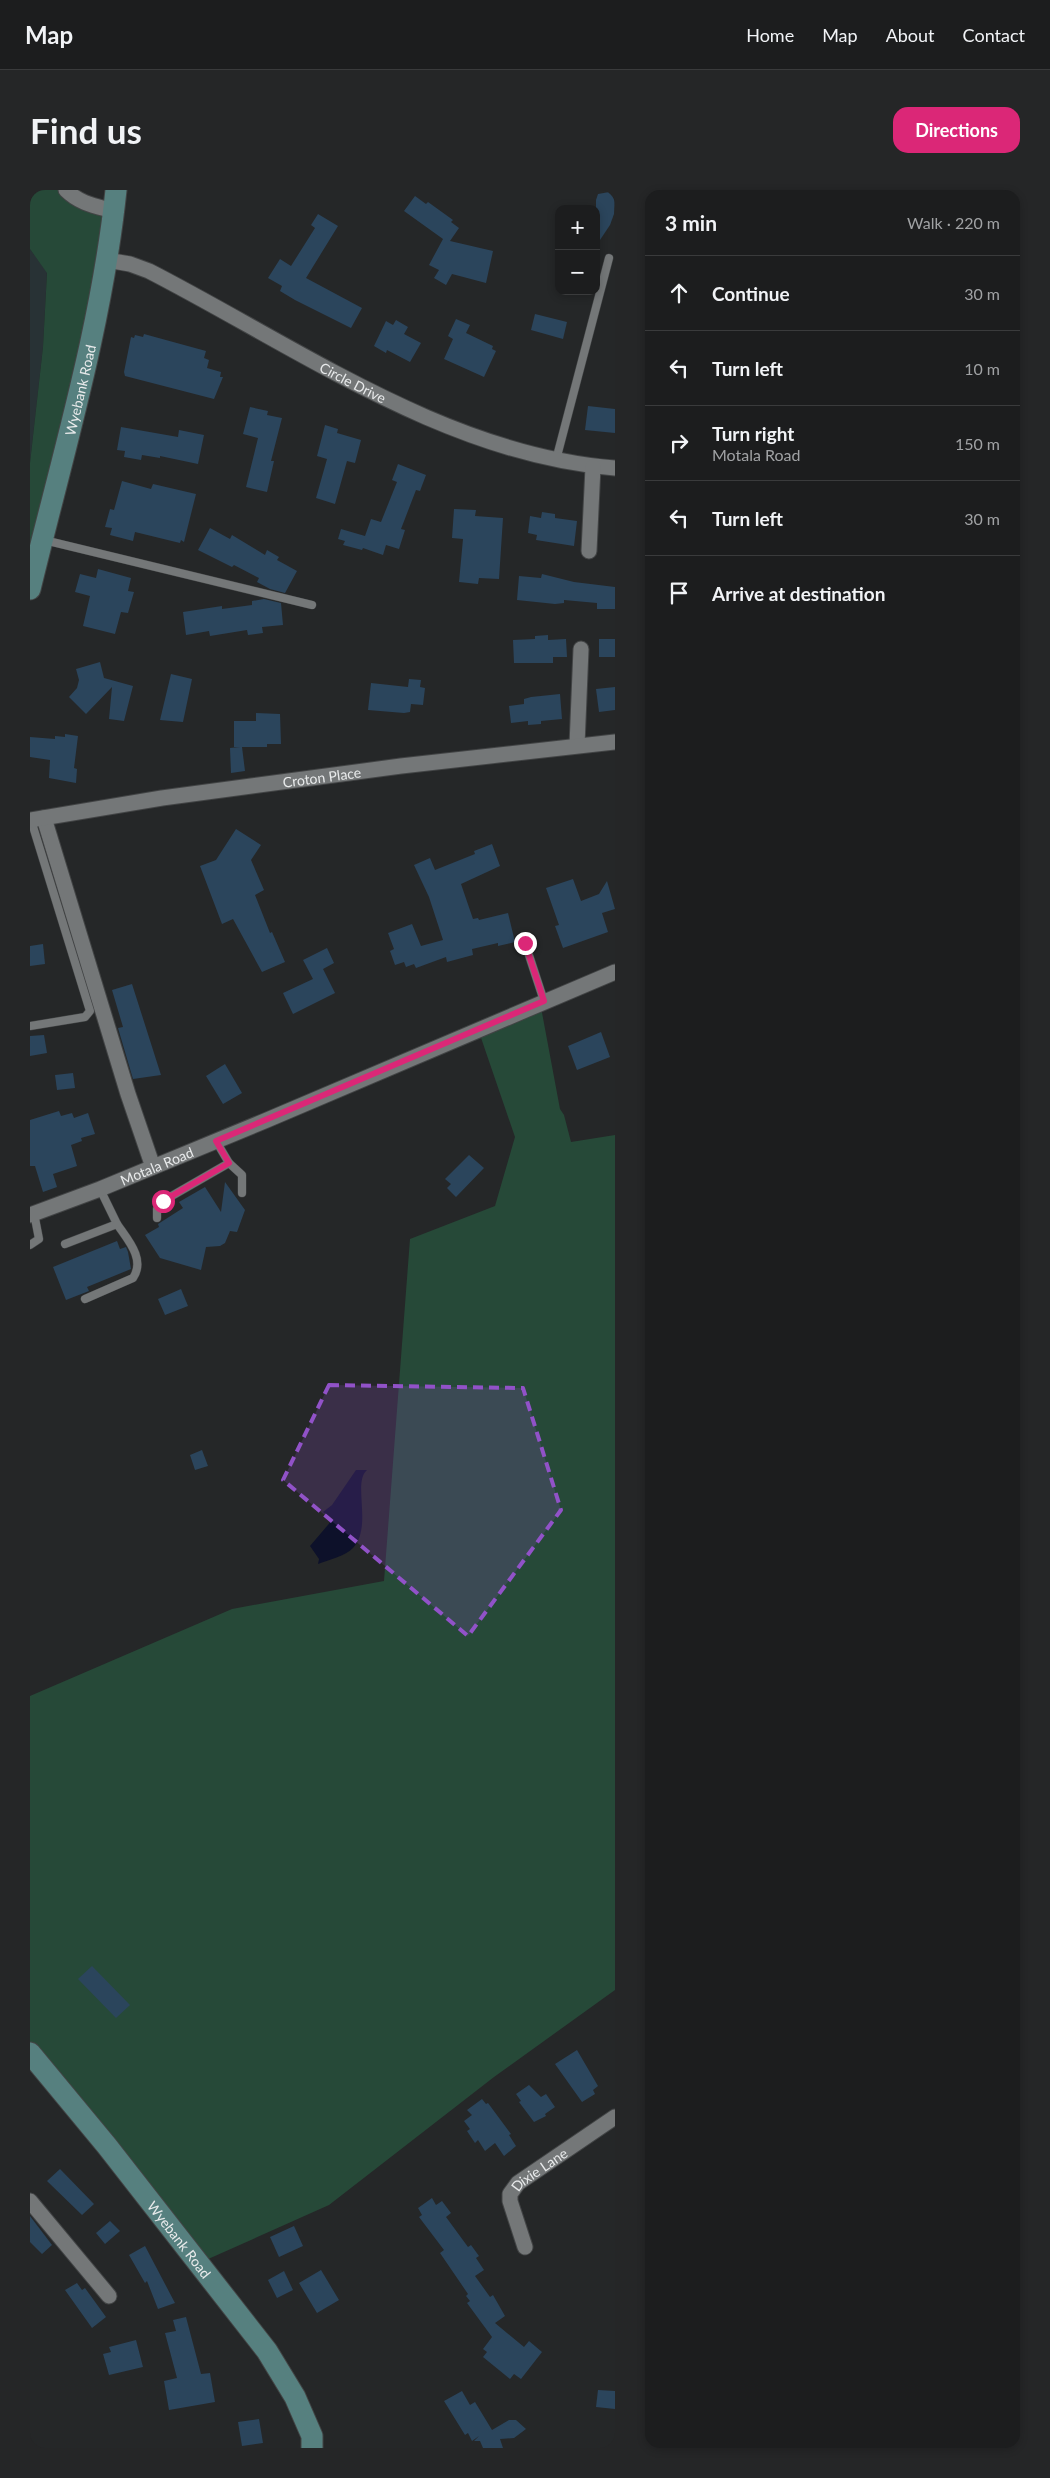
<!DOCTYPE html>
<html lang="en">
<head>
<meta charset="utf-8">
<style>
  :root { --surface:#1c1d1e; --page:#252627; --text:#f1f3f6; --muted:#a0a2a4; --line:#3a3b3c; --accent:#db2777 }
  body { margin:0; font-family:Lato,sans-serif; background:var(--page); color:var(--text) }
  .controls { position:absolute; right:15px; top:15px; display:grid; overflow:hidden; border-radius:10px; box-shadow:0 2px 8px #0003 }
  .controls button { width:45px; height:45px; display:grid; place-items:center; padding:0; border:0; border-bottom:1px solid var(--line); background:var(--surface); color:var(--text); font:25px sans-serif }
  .stop { position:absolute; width:15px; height:15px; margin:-11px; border:4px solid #db2777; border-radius:50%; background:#fff }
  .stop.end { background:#db2777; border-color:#fff; box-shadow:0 1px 5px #0008 }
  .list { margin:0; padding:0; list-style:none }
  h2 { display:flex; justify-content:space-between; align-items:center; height:65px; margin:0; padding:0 20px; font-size:21px }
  h2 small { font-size:16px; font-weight:400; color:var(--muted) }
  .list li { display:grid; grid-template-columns:32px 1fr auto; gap:15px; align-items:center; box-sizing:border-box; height:75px; padding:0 20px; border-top:1px solid var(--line) }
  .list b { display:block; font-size:19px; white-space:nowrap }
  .list p { margin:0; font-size:16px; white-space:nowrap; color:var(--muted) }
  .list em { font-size:16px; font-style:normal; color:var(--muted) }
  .icon { flex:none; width:28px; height:28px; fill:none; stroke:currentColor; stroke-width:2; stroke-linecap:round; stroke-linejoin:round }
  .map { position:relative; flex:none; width:585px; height:2258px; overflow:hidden; border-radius:15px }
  header { display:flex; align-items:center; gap:30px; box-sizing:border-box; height:70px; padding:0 25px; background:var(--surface); border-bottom:1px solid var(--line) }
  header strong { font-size:24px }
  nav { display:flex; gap:28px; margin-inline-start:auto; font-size:18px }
  .intro { display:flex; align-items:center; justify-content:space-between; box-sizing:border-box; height:120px; padding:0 30px }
  h1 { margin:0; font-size:35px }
  .button { padding:12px 22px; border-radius:15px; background:var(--accent); color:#fff; font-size:18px; font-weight:700 }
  main { display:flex; gap:30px; padding:0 30px }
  aside { flex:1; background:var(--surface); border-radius:15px; box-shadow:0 2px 8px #0003 }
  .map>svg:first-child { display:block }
  .built { fill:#283235 }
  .green { fill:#264938 }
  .water { fill:#0d112a }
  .building { fill:#2b455c }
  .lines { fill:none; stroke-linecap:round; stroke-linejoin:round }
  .lane-casing { stroke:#424445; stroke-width:9 }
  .street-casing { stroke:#424445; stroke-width:17 }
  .secondary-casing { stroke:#424445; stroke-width:23 }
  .lane { stroke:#747778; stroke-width:8 }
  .street { stroke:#747778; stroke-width:15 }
  .secondary { stroke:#56807f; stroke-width:21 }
  .route { stroke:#db2777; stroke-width:6 }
  .marked { fill:#9152c8; fill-opacity:0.2; stroke:#9152c8; stroke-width:4; stroke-dasharray:10 6; stroke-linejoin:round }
  .labels { text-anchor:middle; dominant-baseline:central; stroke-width:4.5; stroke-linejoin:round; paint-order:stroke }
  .street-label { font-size:14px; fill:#e8eaeb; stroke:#252728 }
</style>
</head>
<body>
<header>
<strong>Map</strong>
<nav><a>Home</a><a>Map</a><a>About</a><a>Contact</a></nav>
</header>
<div class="intro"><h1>Find us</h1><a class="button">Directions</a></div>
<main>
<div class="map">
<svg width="585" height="2258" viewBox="0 0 585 2258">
  <rect width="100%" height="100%" fill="#252728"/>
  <polygon class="built" points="0,59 17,82 13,157 0,273"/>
  <g class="green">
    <polygon points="0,0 36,0 85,22 0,400 0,273 13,157 17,83 0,59"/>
    <polygon points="510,812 530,919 534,925 541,952 585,945 585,1800 464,1887 299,2015 167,2074 0,1862 0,1506 202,1419 354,1391 380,1049 465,1016 485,947 448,839"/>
  </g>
  <path class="water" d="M 326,1280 L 337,1280 C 322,1293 343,1336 323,1358 C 316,1366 298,1370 288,1374 L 289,1369 L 280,1356 L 303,1329 L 293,1322 L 302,1315 Z"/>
  <g class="building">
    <polygon points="585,1 584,24 580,35 566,56 566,10 568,4"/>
    <polygon points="385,6 396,14 398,12 423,30 421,32 429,38 420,51 463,61 456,93 422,84 416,95 404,88 409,80 399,75 413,49 374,21"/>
    <polygon points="288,24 308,36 276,88 332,118 321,138 265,110 250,101 252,96 238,88 250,69 261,76 285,38 281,35"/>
    <polygon points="505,124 537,132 533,149 501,140"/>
    <polygon points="426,129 440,135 436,143 463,156 462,159 466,161 454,187 414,169 423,149 418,146"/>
    <polygon points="366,130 378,137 374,144 391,153 380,172 357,160 356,163 344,156 356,131 363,135"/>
    <polygon points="114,144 176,161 174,168 179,170 177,178 191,182 190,187 193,187 184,209 95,186 94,182 101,147 104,148 105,145 113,147"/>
    <polygon points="558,216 585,219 585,243 555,240"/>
    <polygon points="220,217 238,221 237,225 252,228 241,271 244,271 237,302 216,297 228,248 213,244"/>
    <polygon points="295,235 308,239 307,243 331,250 325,273 317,271 305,314 286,308 297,269 287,266"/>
    <polygon points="91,237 148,247 149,240 174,245 168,274 130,266 130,268 112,265 111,270 94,267 95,261 87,260"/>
    <polygon points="368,274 396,285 390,301 386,300 371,339 375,340 369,359 356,355 353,365 333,358 332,360 313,355 315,351 308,349 311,339 335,346 341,329 351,332 367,292 362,290"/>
    <polygon points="92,291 121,299 123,294 166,304 154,352 151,350 150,353 105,342 103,351 80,345 82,338 75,337 80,319 84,320"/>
    <polygon points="424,319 446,320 445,326 473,328 469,389 449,388 448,394 429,392 433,349 422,348"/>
    <polygon points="512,322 525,324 525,328 547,331 544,356 506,350 507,345 498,343 500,326 511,328"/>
    <polygon points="180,338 200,349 202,345 235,365 237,360 249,367 247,370 267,381 255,403 240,399 227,392 229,388 204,375 202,377 168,360"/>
    <polygon points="68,379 101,388 98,401 104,402 98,423 91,422 85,444 53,436 60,406 45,402 50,384 66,388"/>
    <polygon points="512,384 544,392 585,397 585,419 567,419 567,413 534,410 534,413 525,414 487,410 489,386 511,388"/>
    <polygon points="234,409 251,413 253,435 232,437 233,443 218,445 217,440 180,446 179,441 156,445 153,422 192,416 192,419 222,415 222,411"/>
    <polygon points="518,445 518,450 536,449 537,467 523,467 523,473 484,473 483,450 505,449 505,446"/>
    <rect x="569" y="449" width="16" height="18"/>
    <polygon points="70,472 74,488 103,496 94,531 79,529 82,497 56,524 39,507 47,498 49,490 46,479"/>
    <polygon points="141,484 162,489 153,532 130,530"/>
    <polygon points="379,489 391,490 390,497 395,498 393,515 381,514 380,522 374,523 338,520 341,493 378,497"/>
    <polygon points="585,497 585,520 569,522 566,499"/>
    <polygon points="530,504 532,529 511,531 511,534 498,535 498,531 481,533 479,516 494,514 494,509 501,507"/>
    <polygon points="226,523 250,524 251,554 237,554 237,557 212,557 215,581 201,583 200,558 210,557 204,557 204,531 226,531"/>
    <polygon points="35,544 48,546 44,578 47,579 46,593 19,588 20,570 0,567 0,547 25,549 25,546 35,547"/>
    <polygon points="206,639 231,655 221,670 234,700 225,705 240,743 242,742 255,772 232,782 203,729 192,734 170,676 186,670"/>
    <polygon points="462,654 470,676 431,694 443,729 448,728 449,730 478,723 485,752 468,756 468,753 442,759 443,765 417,772 416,767 386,778 384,774 376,777 374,772 365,775 360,761 364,759 358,743 382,734 391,756 413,750 399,707 384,675 400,668 405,680 445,664 444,661"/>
    <polygon points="543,689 551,711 569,704 577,691 585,719 572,723 578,742 533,758 525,736 529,735 516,698"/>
    <polygon points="13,754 15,774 0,776 0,756"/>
    <polygon points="297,758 304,773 293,779 305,803 263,824 253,803 283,789 273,770"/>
    <polygon points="102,794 131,885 103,889 88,838 93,837 82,800"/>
    <polygon points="571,842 580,867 547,880 538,856"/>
    <polygon points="14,845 17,863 0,866 0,846"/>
    <polygon points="195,874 212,903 193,914 176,886"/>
    <polygon points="43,883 45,898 27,900 25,885"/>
    <polygon points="29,921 31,926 42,923 44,928 58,923 65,944 51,948 52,951 41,955 47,976 23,984 27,997 13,1002 5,976 0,976 0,930"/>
    <polygon points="439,965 454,978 426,1007 417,998 421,994 415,989"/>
    <polygon points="195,992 215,1020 207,1042 200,1041 195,1053 190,1056 176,1057 171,1080 130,1068 115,1045 129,1037 128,1034 153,1018 149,1012 175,997 191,1022"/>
    <polygon points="87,1051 90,1059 96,1057 98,1062 101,1079 57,1097 59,1101 36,1110 23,1077"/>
    <polygon points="151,1099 158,1116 135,1125 128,1109"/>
    <polygon points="172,1260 178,1276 165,1280 160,1265"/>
    <polygon points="62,1776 100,1815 86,1828 48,1789"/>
    <polygon points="547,1860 568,1896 563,1900 565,1904 552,1912 525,1874"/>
    <polygon points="499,1895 511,1907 516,1904 525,1917 515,1924 516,1926 504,1932 489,1912 491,1911 486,1904"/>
    <polygon points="452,1909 456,1914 458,1913 481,1944 479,1945 486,1956 474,1966 465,1953 455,1961 448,1950 445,1953 437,1941 440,1939 434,1931 442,1925 437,1920"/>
    <polygon points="30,1979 64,2014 52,2025 17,1991"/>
    <polygon points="402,2008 406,2015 412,2011 421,2023 416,2027 438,2057 441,2055 449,2066 446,2068 454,2080 445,2086 460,2107 463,2105 475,2126 465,2133 494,2157 499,2151 512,2162 491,2189 484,2184 480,2189 453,2167 457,2162 453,2159 462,2147 437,2113 440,2111 436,2106 438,2104 410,2063 414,2060 389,2027 392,2025 388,2018"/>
    <polygon points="0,2026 22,2055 12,2064 0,2052"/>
    <polygon points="80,2031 90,2041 75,2054 66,2043"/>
    <polygon points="264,2036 273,2056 249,2067 240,2047"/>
    <polygon points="115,2056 145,2113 128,2119 117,2091 115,2093 99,2065"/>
    <polygon points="291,2080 309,2110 287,2123 269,2093"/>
    <polygon points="254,2081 263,2100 247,2108 238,2090"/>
    <polygon points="47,2093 52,2100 55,2098 76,2127 62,2138 35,2100"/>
    <polygon points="156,2127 171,2184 180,2183 185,2212 139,2220 134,2191 147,2188 135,2143 146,2141 143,2130"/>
    <polygon points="106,2150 113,2177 79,2185 73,2164 81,2162 79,2157"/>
    <polygon points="568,2200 585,2201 585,2219 566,2217"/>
    <polygon points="432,2201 440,2215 445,2212 462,2240 479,2230 486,2230 496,2239 484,2248 470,2249 473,2258 453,2258 450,2251 444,2251 449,2246 442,2251 438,2243 435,2245 414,2211"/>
    <polygon points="229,2229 233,2253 212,2256 208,2232"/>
  </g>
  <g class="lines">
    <g class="lane-casing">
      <g id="lane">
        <polyline points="526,270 579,68"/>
        <polyline points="14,350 282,415"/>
        <polyline points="495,753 514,811"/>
        <polyline points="0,836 55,827 60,821 1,630"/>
        <polyline points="199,973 212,985 212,1003"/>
        <polyline points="127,1028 127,1019 133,1011 199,973 186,951"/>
        <polyline points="35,1054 87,1034 70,999"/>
        <polyline points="0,1055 9,1049 4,1023"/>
        <path d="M 55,1109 L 103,1088 C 116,1069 97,1049 87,1034"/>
      </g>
    </g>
    <g class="street-casing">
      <g id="street">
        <path d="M 36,0 C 50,14 66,16 84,21"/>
        <path id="s1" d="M 77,70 L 100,74 L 119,81 C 265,156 417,265 585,278"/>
        <polyline points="559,361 563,277"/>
        <polyline points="547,555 551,459"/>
        <polyline points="14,628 98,904 123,977"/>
        <path id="s2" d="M 0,630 L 132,608 L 371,576 L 585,552"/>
        <path id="s3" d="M 0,1025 L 70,999 L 237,930 L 585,782"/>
        <polyline points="0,2011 79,2106"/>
        <path id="s4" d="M 495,2057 L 480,2011 L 480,2004 L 488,1993 L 585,1927"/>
      </g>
    </g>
    <g class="secondary-casing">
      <g id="secondary">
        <path id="s5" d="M 0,399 C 32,267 72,135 86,0"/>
        <path id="s6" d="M 0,1863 L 77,1956 L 237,2161 L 265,2207 L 282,2246 L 282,2258"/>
      </g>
    </g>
    <use href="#lane" class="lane"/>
    <use href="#street" class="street"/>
    <use href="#secondary" class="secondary"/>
  </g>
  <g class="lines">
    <polyline class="route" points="133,1011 199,973 186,951 514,811 495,753"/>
  </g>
  <path class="marked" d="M 299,1195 L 493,1198 L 531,1320 L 438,1446 L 253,1290 Z"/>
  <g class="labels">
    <g class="street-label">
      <text stroke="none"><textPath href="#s1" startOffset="276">Circle Drive</textPath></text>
      <text stroke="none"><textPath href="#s5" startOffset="205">Wyebank Road</textPath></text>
      <text stroke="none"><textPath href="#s2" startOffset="295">Croton Place</textPath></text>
      <text stroke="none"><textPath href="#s3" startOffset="136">Motala Road</textPath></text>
      <text stroke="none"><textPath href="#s4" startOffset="94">Dixie Lane</textPath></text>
      <text stroke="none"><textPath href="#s6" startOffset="239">Wyebank Road</textPath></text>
    </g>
  </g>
</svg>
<div class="controls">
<button>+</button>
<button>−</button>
</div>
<div class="stop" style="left:133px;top:1011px"></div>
<div class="stop end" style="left:495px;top:753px"></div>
</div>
<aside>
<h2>3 min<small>Walk · 220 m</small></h2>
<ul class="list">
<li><svg class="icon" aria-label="ahead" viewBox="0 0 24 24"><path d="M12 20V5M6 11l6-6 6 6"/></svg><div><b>Continue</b></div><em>30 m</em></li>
<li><svg class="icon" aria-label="left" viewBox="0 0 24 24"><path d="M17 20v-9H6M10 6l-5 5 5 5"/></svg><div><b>Turn left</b></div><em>10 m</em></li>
<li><svg class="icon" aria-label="right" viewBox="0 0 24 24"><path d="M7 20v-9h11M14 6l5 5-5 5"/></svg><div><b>Turn right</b><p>Motala Road</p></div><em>150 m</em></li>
<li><svg class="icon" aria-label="left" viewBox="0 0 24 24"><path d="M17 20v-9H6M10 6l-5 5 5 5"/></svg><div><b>Turn left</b></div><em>30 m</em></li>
<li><svg class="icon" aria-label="arrive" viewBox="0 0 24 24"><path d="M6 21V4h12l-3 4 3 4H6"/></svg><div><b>Arrive at destination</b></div></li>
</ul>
</aside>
</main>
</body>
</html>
